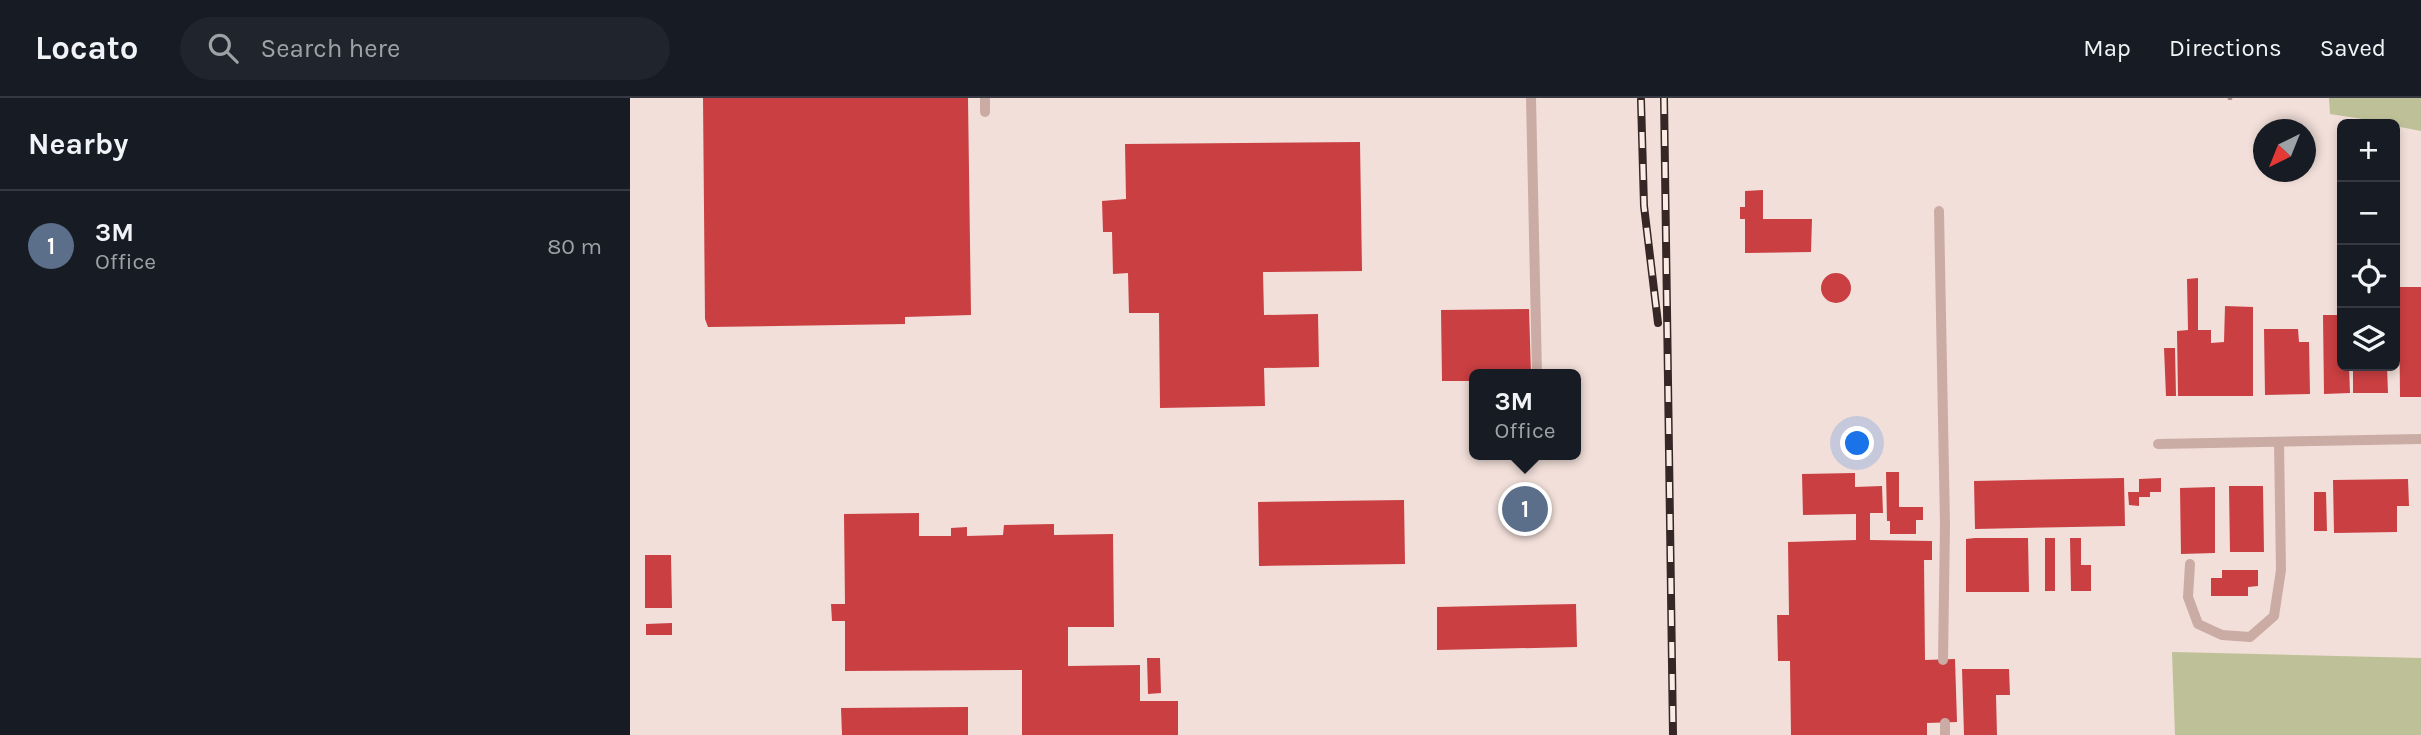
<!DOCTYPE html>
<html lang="en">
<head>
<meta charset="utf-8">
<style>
  :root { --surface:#171b24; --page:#20242c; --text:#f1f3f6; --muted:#9ea1a6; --line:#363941; --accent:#91adaa }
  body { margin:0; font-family:Karla,sans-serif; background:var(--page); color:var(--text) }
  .controls { position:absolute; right:21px; top:21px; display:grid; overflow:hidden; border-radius:10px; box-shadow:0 4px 10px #0003 }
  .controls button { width:63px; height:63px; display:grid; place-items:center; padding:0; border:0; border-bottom:2px solid var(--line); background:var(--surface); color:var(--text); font:35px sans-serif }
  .compass { position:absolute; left:1623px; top:21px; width:63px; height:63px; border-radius:50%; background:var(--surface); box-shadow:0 4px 10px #0003; rotate:223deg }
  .you { position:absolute; left:1228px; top:346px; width:24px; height:24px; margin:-18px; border:5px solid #fff; border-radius:50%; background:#1a73e8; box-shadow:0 0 0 10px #1a73e833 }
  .badge { display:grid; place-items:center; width:46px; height:46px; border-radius:50%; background:var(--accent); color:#fff; font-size:23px; font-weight:700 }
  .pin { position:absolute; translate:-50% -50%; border:4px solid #fff; box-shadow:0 2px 7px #0006 }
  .popup { position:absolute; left:839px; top:271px; width:112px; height:91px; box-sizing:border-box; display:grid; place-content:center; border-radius:10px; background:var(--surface); filter:drop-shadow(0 2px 5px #0005); font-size:23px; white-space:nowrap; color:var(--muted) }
  .popup b { font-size:26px; color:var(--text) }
  .popup::after { content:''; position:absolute; left:50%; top:100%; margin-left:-14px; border:14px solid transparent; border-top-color:var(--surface) }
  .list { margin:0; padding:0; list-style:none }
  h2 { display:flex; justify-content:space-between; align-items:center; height:91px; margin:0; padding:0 28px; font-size:30px }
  h2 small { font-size:23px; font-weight:400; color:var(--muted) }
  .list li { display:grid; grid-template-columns:46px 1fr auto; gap:21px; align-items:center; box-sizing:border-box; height:112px; padding:0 28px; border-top:2px solid var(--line) }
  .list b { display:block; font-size:26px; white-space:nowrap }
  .list p { margin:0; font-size:23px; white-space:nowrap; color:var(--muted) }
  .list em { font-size:23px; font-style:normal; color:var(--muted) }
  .icon { flex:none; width:38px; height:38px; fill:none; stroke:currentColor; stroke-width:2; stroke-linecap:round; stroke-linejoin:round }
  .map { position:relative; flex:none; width:1791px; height:637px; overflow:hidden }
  header { display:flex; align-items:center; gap:42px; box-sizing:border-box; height:98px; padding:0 35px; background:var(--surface); border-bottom:2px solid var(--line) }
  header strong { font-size:33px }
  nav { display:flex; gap:38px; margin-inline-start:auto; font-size:24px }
  .search { width:490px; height:63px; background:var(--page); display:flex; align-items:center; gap:18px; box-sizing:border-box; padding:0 24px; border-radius:38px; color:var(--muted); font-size:26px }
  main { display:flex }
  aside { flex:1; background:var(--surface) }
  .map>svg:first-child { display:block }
  .green { fill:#bec198 }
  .building { fill:#ca3f42 }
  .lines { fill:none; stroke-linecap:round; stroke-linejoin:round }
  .path { stroke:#b6958f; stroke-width:4.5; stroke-dasharray:3.5 3.5; stroke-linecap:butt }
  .service { stroke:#caaca4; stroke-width:10 }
  .rail-casing { stroke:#362726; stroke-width:8 }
  .rail { stroke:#faebe5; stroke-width:5; stroke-dasharray:16; stroke-linecap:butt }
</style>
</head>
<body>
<header>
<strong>Locato</strong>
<div class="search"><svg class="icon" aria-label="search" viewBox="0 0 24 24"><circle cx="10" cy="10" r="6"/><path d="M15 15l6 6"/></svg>Search here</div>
<nav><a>Map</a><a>Directions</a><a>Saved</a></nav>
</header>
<main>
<aside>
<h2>Nearby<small></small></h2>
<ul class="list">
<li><span class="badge" style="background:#5c6f8a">1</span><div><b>3M</b><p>Office</p></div><em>80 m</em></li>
</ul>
</aside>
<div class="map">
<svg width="1791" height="637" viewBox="0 0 1791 637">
  <rect width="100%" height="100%" fill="#f2dfd9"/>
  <g class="green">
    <polygon points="1699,0 1791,0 1791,33 1765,28 1765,26 1700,16"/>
    <polygon points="1542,554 1791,560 1791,637 1545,637"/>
  </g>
  <g class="building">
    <polygon points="73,0 338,0 341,217 275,219 275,226 78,229 75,221"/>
    <polygon points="730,44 732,173 633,174 634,217 688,216 689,269 634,270 635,308 530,310 529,215 499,215 498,175 483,176 482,134 473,134 472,103 496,101 495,46"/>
    <polygon points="1133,92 1133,121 1182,121 1181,154 1115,155 1115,121 1110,121 1110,109 1115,109 1115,93"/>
    <circle cx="1206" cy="190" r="15"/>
    <polygon points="1568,180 1568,232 1581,232 1581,245 1594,244 1595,208 1623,209 1623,298 1548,298 1547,233 1558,232 1557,181"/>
    <polygon points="1769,189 1791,189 1791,299 1770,299"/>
    <polygon points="899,211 901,276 844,276 844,283 812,283 811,212"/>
    <polygon points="1693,217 1712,217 1712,268 1719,268 1720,295 1694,296"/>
    <polygon points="1634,231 1668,231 1669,244 1679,244 1680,296 1635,297"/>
    <polygon points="1534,250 1545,250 1546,298 1536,298"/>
    <polygon points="1723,268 1757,268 1758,295 1723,295"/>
    <polygon points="1256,374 1269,374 1269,409 1293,409 1293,422 1286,422 1286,436 1260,436 1260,423 1257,423"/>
    <polygon points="1225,375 1225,389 1252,388 1253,415 1240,415 1240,442 1302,443 1302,462 1294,462 1295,562 1325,561 1327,624 1297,625 1297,637 1161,637 1160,563 1148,563 1147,517 1159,517 1158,444 1226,442 1226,416 1173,417 1172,376"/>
    <polygon points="1494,380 1495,428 1345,431 1344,383"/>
    <polygon points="1531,380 1531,394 1520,394 1520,399 1509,399 1509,408 1499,407 1498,394 1509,394 1509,381"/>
    <polygon points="1778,381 1779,408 1767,408 1767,434 1704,435 1703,382"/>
    <polygon points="1599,388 1633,388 1634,454 1600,454"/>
    <polygon points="1585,389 1585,455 1551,456 1550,390"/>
    <polygon points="1684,394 1696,394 1697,433 1684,433"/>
    <polygon points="774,402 775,466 629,468 628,404"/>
    <polygon points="289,415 289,438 321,438 321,430 337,429 337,438 373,437 374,427 424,426 424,437 483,436 484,529 438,529 438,568 510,567 510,603 548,603 548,637 392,637 392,572 215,573 215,523 202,523 201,506 215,506 214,416"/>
    <polygon points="1345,440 1398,440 1399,494 1336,494 1336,441"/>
    <rect x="1415" y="440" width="10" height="53"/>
    <polygon points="1440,440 1451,440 1451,467 1461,467 1461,493 1441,493"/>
    <polygon points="15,457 41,457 42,510 15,510"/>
    <polygon points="1592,472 1628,472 1628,488 1618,489 1618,498 1581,498 1581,480 1592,480"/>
    <polygon points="946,506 947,549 807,552 807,509"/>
    <polygon points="42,525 42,537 16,537 16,526"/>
    <polygon points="517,560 530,560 531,595 518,596"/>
    <polygon points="1332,571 1379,571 1380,597 1366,597 1367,637 1334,637"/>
    <polygon points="338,609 338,637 212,637 211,610"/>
  </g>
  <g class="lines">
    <polyline class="path" points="1600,0 1600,2"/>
    <g class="service">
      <polyline points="355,0 355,14"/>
      <polyline points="901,0 907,276"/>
      <polyline points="1309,113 1315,427 1313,562"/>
      <polyline points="1528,346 1791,341"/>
      <polyline points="1560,466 1558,499 1568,526 1592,537 1620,539 1644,518 1651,472 1649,344"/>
      <polyline points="1315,625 1315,637"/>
    </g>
    <g class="rail-casing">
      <g id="rail">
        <polyline points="1034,0 1043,637"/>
        <polyline points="1011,2 1014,108 1028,225"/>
      </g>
    </g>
    <use href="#rail" class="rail"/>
  </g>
</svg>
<div class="controls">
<button>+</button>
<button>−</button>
<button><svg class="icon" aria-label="locate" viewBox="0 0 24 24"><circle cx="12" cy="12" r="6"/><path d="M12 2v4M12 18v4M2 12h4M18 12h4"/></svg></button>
<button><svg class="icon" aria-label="layers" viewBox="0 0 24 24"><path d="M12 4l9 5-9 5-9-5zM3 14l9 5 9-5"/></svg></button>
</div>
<svg class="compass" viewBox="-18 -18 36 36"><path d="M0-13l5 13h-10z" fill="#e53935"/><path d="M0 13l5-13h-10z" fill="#9ea1a6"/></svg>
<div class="you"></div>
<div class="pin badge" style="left:895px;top:411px;background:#5c6f8a">1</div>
<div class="popup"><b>3M</b>Office</div>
</div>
</main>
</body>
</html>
